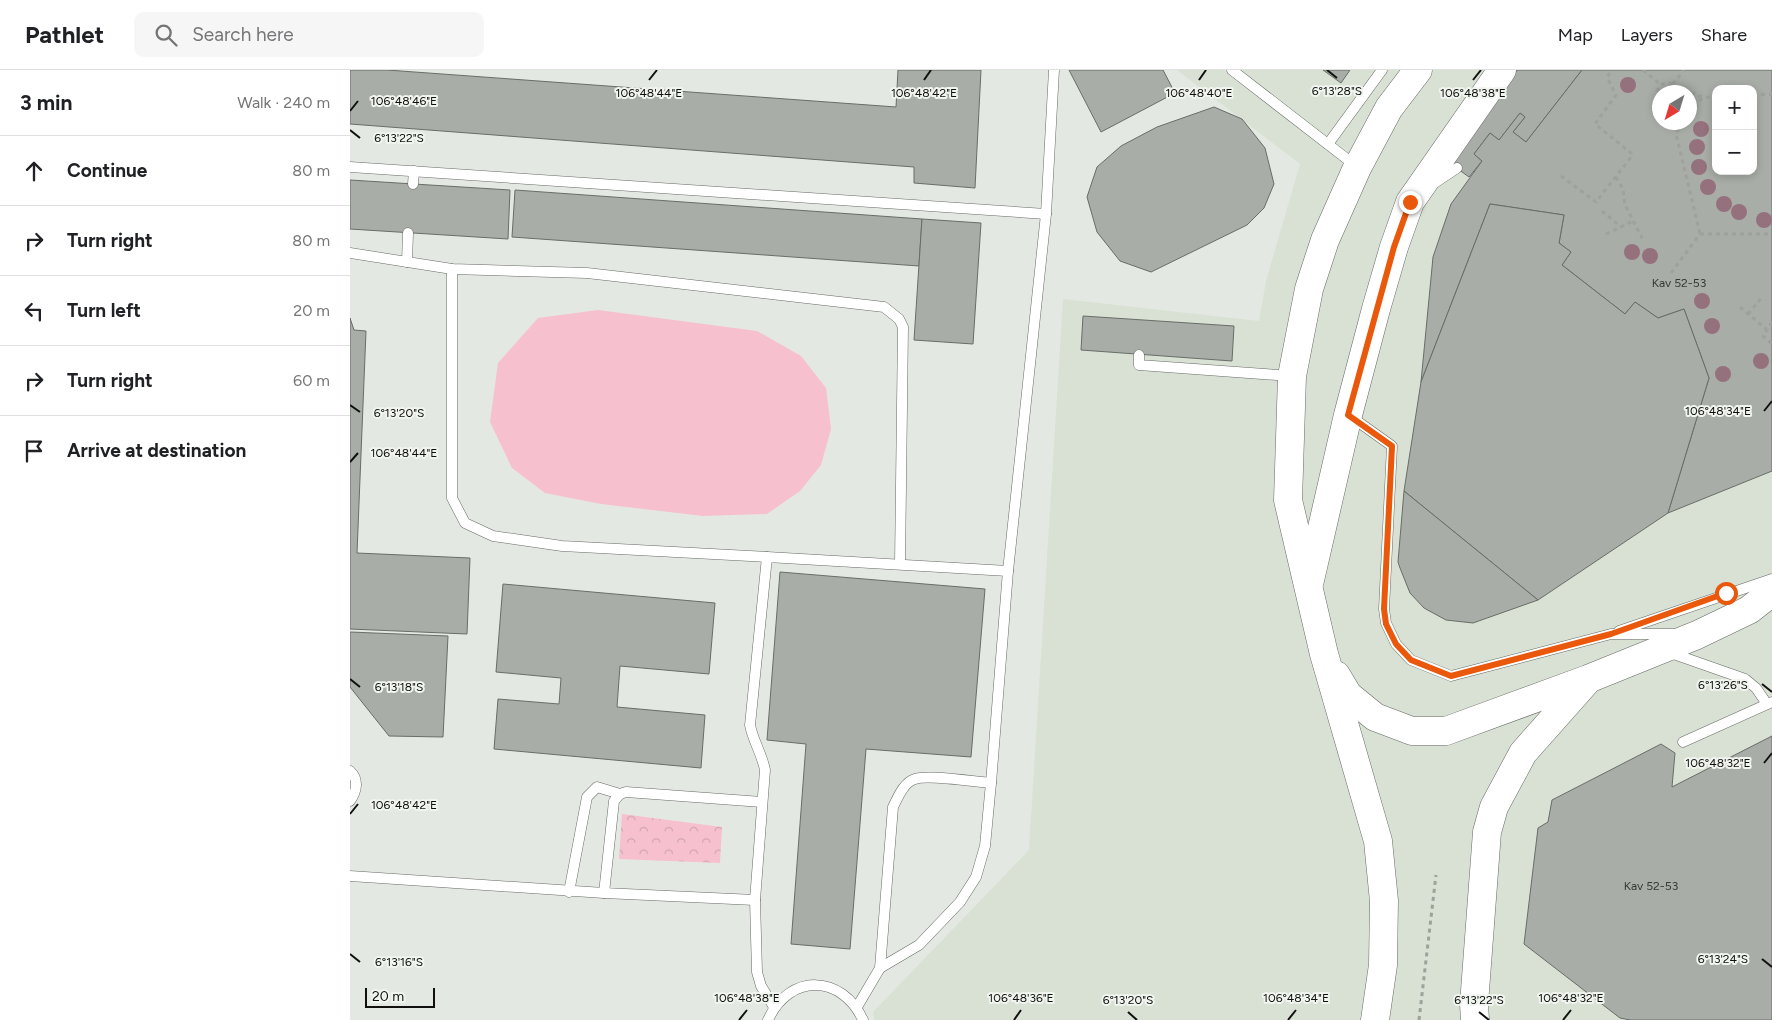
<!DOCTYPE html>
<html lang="en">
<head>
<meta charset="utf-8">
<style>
  :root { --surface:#fff; --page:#f6f6f6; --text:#202124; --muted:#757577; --line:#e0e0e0 }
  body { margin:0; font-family:Figtree,sans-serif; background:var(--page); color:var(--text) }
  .controls { position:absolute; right:15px; top:15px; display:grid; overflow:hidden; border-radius:10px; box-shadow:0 2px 8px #0003 }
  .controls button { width:45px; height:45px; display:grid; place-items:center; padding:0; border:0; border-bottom:1px solid var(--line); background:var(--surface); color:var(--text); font:25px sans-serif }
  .compass { position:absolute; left:1302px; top:15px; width:45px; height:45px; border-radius:50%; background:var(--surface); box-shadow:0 2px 8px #0003; rotate:218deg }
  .scale { position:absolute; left:15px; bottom:12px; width:70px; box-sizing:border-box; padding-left:5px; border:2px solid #10110f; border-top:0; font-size:14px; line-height:18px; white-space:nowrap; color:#10110f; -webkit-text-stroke:4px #f1f5ef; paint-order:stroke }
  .stop { position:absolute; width:15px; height:15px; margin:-11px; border:4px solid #ea580c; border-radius:50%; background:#fff }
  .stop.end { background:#ea580c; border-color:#fff; box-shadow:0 1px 5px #0008 }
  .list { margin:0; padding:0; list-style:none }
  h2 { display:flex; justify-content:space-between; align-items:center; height:65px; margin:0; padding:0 20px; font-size:21px }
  h2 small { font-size:16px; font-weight:400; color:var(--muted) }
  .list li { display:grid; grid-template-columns:32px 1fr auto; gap:15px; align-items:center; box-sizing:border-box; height:70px; padding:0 20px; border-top:1px solid var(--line) }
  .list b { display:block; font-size:19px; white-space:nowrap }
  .list em { font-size:16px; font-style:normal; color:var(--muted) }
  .icon { flex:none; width:28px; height:28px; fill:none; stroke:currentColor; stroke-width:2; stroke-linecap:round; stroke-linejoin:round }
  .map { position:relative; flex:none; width:1422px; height:950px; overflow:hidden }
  header { display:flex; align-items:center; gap:30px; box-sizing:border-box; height:70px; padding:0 25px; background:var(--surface); border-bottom:1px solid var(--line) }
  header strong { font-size:24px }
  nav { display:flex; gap:28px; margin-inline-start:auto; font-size:18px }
  .search { width:350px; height:45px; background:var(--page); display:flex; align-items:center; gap:12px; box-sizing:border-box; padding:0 18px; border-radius:10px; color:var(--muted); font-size:19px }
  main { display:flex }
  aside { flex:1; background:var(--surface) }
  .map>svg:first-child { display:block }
  .built { fill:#d8e1d4; fill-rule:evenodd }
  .green { fill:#f6c0cf }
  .forest { fill:url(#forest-crowns) }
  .building { fill:#a9ada7; stroke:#696d67; fill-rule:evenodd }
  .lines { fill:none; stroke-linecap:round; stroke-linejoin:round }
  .service-casing { stroke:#666a65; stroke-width:11 }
  .secondary-casing { stroke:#666a65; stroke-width:29 }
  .path { stroke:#9ea19c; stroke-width:3; stroke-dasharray:4 4; stroke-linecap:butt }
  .service { stroke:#fff; stroke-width:10 }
  .secondary { stroke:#fff; stroke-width:28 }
  .tree { fill:#95717e }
  .route { stroke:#ea580c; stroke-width:6 }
  .ticks { fill:none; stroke:#10110f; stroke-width:2 }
  .labels { text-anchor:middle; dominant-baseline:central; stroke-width:4; stroke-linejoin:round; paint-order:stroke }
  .number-label { font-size:12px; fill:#363835 }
  .ticks-label { font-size:12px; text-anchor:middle; fill:#10110f; stroke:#f1f5ef; stroke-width:4; stroke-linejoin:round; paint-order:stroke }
</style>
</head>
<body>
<header>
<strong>Pathlet</strong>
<div class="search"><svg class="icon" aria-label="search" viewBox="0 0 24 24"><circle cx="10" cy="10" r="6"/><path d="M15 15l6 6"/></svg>Search here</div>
<nav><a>Map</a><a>Layers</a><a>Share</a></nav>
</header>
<main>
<aside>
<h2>3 min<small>Walk · 240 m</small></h2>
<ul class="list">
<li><svg class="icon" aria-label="ahead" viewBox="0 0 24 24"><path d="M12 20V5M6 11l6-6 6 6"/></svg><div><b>Continue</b></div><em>80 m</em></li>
<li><svg class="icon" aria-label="right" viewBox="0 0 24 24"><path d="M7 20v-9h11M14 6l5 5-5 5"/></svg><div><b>Turn right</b></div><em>80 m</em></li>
<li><svg class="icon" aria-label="left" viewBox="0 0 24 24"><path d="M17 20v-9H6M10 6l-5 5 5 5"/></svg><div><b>Turn left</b></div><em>20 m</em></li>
<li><svg class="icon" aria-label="right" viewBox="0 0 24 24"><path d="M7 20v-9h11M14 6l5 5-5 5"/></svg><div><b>Turn right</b></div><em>60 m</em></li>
<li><svg class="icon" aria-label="arrive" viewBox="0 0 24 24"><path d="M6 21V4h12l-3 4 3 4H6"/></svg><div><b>Arrive at destination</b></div></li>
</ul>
</aside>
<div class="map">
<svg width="1422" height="950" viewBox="0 0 1422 950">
  <defs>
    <pattern id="forest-crowns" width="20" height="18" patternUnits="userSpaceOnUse" patternTransform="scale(1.25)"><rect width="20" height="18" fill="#f6c0cf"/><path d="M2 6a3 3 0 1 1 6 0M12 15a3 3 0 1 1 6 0" fill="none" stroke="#d2a4b1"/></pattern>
  </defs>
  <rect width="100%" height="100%" fill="#e4e8e2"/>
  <path class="built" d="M 827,0 L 1422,0 L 1422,950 L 524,950 L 523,942 L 679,780 L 713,229 L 909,251 L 916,211 L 950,94 ZM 1366,19 L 1403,19 L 1403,101 L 1366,101 ZM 1310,22 L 1340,22 L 1340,52 L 1310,52 Z"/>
  <polygon class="green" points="248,240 407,261 451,286 476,318 481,359 471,395 450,421 417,444 353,446 251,434 195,423 162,398 140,352 148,293 188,248"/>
  <polygon class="forest" points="272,744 372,757 370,793 269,789"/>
  <g class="building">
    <polygon points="0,0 37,0 546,37 548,0 631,0 625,118 564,113 564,97 0,54"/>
    <polygon points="719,0 813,0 825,23 751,62"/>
    <polygon points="973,0 1000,0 991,13"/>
    <polygon points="1167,0 1232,0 1176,72 1163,62 1175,47 1170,43 1149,70 1140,63 1124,84 1132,91 1119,107 1097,91"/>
    <path d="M 1232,0 L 1422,0 L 1422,401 L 1318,443 L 1359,308 L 1334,239 L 1308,248 L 1285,232 L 1275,244 L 1212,195 L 1221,182 L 1209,173 L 1214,145 L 1140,134 L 1071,312 L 1083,187 L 1101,134 L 1132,91 L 1124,84 L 1140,63 L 1149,70 L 1170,43 L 1175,47 L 1163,62 L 1176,72 ZM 1366,19 L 1403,19 L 1403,101 L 1366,101 ZM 1310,22 L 1340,22 L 1340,52 L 1310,52 Z"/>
    <polygon points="864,37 892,49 915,78 924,114 914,138 897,155 801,202 770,191 747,162 737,127 747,97 771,76 807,57"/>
    <polygon points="0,110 160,120 158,169 0,159"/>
    <polygon points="165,120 572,149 569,196 162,167"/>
    <polygon points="1140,134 1214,145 1209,173 1221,182 1212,195 1275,244 1285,232 1308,248 1334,239 1359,308 1318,443 1188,530 1054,421 1071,312"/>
    <polygon points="572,149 631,153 623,274 564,270"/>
    <polygon points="733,246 884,256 882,291 731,280"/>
    <polygon points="0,248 4,260 16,261 7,483 120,488 117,564 0,559"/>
    <polygon points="1054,421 1188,530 1123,553 1096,550 1074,538 1060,523 1050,498 1048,492"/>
    <polygon points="430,502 635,519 621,687 516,679 500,879 441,874 456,674 417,670"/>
    <polygon points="153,514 365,533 359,604 270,596 267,637 355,645 351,698 144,679 148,629 209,634 211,608 146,602"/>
    <polygon points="0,562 98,566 93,667 39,666 0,617"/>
    <polygon points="1422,666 1422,950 1280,950 1270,948 1174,874 1188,758 1198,752 1202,730 1311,674 1325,683 1322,717"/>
  </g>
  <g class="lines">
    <g class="service-casing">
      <g id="service">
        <polyline points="882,0 1006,96"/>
        <polyline points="978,74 1032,0"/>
        <polyline points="0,97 696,144"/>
        <polyline points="63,114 64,101"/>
        <polyline points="1083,114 1107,98"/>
        <polyline points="0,183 102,199 237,203 534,237 549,249 553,257 550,494"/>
        <polyline points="57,192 58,163"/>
        <polyline points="102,199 102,428 115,453 143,466 212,476 417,487"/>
        <polyline points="789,285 789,295 941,306"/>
        <polyline points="1000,346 1042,376 1034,539 1036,553 1046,574 1061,590 1101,606 1261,564 1323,564"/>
        <polyline points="658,501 696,144 704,0"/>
        <polyline points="1269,561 1422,509"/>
        <polyline points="1318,582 1395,609 1406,618 1417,634"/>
        <polyline points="1333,672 1422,632"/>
        <path d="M 0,701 C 9,709 7,721 0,731"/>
        <polyline points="0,806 254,823"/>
        <polyline points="219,822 237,727 247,717 270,724"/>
        <polyline points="405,830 254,823 264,731 270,724 276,722 412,732"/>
        <polyline points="530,898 569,875 610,832 626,807 635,776 641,713"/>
        <path d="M 424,937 L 411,916 L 407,902 L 405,830 L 415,700 C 412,684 403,671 400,655 L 417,487 L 658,501 L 641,713 C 625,712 578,704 565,709 C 554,712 548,727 543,737 L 530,898 L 507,937"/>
        <path d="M 418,950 C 439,903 492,904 513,950"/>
      </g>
    </g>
    <g class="secondary-casing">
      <g id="secondary">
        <polyline points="960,510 998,345 1026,239 1044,177 1060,132 1152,0"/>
        <polyline points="986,605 998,625 1025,647 1062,661 1096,661 1238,609 1347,565 1399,540 1422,522"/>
        <polyline points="1025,950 1033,895 1034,831 1028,771 974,584 938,430 942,306 959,219 975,170 1007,98 1039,38 1068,0"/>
        <polyline points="1125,950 1124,934 1137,762 1144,737 1173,683 1236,612"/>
      </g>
    </g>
    <g class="path">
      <polyline points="1293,0 1311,15"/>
      <polyline points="1323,14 1334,0"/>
      <polyline points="1326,17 1353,27"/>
      <polyline points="1403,25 1422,24"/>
      <path d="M 1310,29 L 1307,21 C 1310,14 1315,11 1323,14 L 1327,22"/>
      <polyline points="1340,44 1352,28 1366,26"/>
      <polyline points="1323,52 1327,61"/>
      <polyline points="1333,52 1326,64 1350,164"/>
      <polyline points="1211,106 1246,132 1282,86 1281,83 1245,54 1266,25 1257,7 1262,0"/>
      <polyline points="1266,107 1273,119 1275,135 1292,168"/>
      <polyline points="1252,141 1271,157"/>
      <polyline points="1256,164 1283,151"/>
      <polyline points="1350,164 1422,164"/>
      <polyline points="1321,203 1350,164"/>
      <polyline points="1390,237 1416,259"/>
      <polyline points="1398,244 1413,226"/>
      <polyline points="1422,252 1413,266 1422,274"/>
      <polyline points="1069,950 1086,805"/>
    </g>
    <use href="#service" class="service"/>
    <use href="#secondary" class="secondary"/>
  </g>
  <g class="tree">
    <circle cx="1278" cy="15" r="8"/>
    <circle cx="1351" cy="59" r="8"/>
    <circle cx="1347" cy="77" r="8"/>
    <circle cx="1349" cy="97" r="8"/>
    <circle cx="1358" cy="117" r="8"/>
    <circle cx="1374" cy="134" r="8"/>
    <circle cx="1389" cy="142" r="8"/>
    <circle cx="1414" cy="150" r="8"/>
    <circle cx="1282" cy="182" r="8"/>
    <circle cx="1300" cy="186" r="8"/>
    <circle cx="1352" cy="231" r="8"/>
    <circle cx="1362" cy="256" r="8"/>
    <circle cx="1411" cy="291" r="8"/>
    <circle cx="1373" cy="304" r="8"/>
  </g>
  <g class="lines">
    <polyline class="route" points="1060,132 1044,177 998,345 1042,376 1034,539 1036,554 1046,574 1061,590 1101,606 1261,564 1376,523"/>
  </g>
  <path class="ticks" d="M 977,0 L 987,8M 299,10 L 307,0M 574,10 L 581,0M 849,10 L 856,0M 1123,10 L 1131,0M 0,41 L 8,31M 0,60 L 10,68M 0,335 L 10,342M 1414,341 L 1422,331M 0,392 L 8,383M 0,609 L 10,617M 1412,614 L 1422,622M 1414,693 L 1422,683M 0,744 L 8,734M 0,884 L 10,892M 1412,889 L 1422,897M 778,942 L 787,950M 1129,942 L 1139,950M 389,950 L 397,940M 664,950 L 671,940M 938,950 L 946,940M 1213,950 L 1221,940"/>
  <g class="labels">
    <g class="number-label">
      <text x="1329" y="213">Kav 52-53</text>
      <text x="1301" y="816">Kav 52-53</text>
    </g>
  </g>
  <g class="ticks-label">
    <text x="987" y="25">6°13'28"S</text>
    <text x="299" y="27">106°48'44"E</text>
    <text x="574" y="27">106°48'42"E</text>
    <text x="849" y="27">106°48'40"E</text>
    <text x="1123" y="27">106°48'38"E</text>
    <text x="54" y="35">106°48'46"E</text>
    <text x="49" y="72">6°13'22"S</text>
    <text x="1368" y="345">106°48'34"E</text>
    <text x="49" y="347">6°13'20"S</text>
    <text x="54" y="387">106°48'44"E</text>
    <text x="1373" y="619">6°13'26"S</text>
    <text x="49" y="621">6°13'18"S</text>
    <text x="1368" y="697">106°48'32"E</text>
    <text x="54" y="739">106°48'42"E</text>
    <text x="1373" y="893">6°13'24"S</text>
    <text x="49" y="896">6°13'16"S</text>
    <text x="397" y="932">106°48'38"E</text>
    <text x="671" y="932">106°48'36"E</text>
    <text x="946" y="932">106°48'34"E</text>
    <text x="1221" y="932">106°48'32"E</text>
    <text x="778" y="934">6°13'20"S</text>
    <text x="1129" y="934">6°13'22"S</text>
  </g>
</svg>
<div class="controls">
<button>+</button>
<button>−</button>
</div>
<svg class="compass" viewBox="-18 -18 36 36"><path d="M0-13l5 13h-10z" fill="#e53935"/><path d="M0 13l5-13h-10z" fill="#757577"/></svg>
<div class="scale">20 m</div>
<div class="stop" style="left:1376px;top:523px"></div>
<div class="stop end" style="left:1060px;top:132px"></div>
</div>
</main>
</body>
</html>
